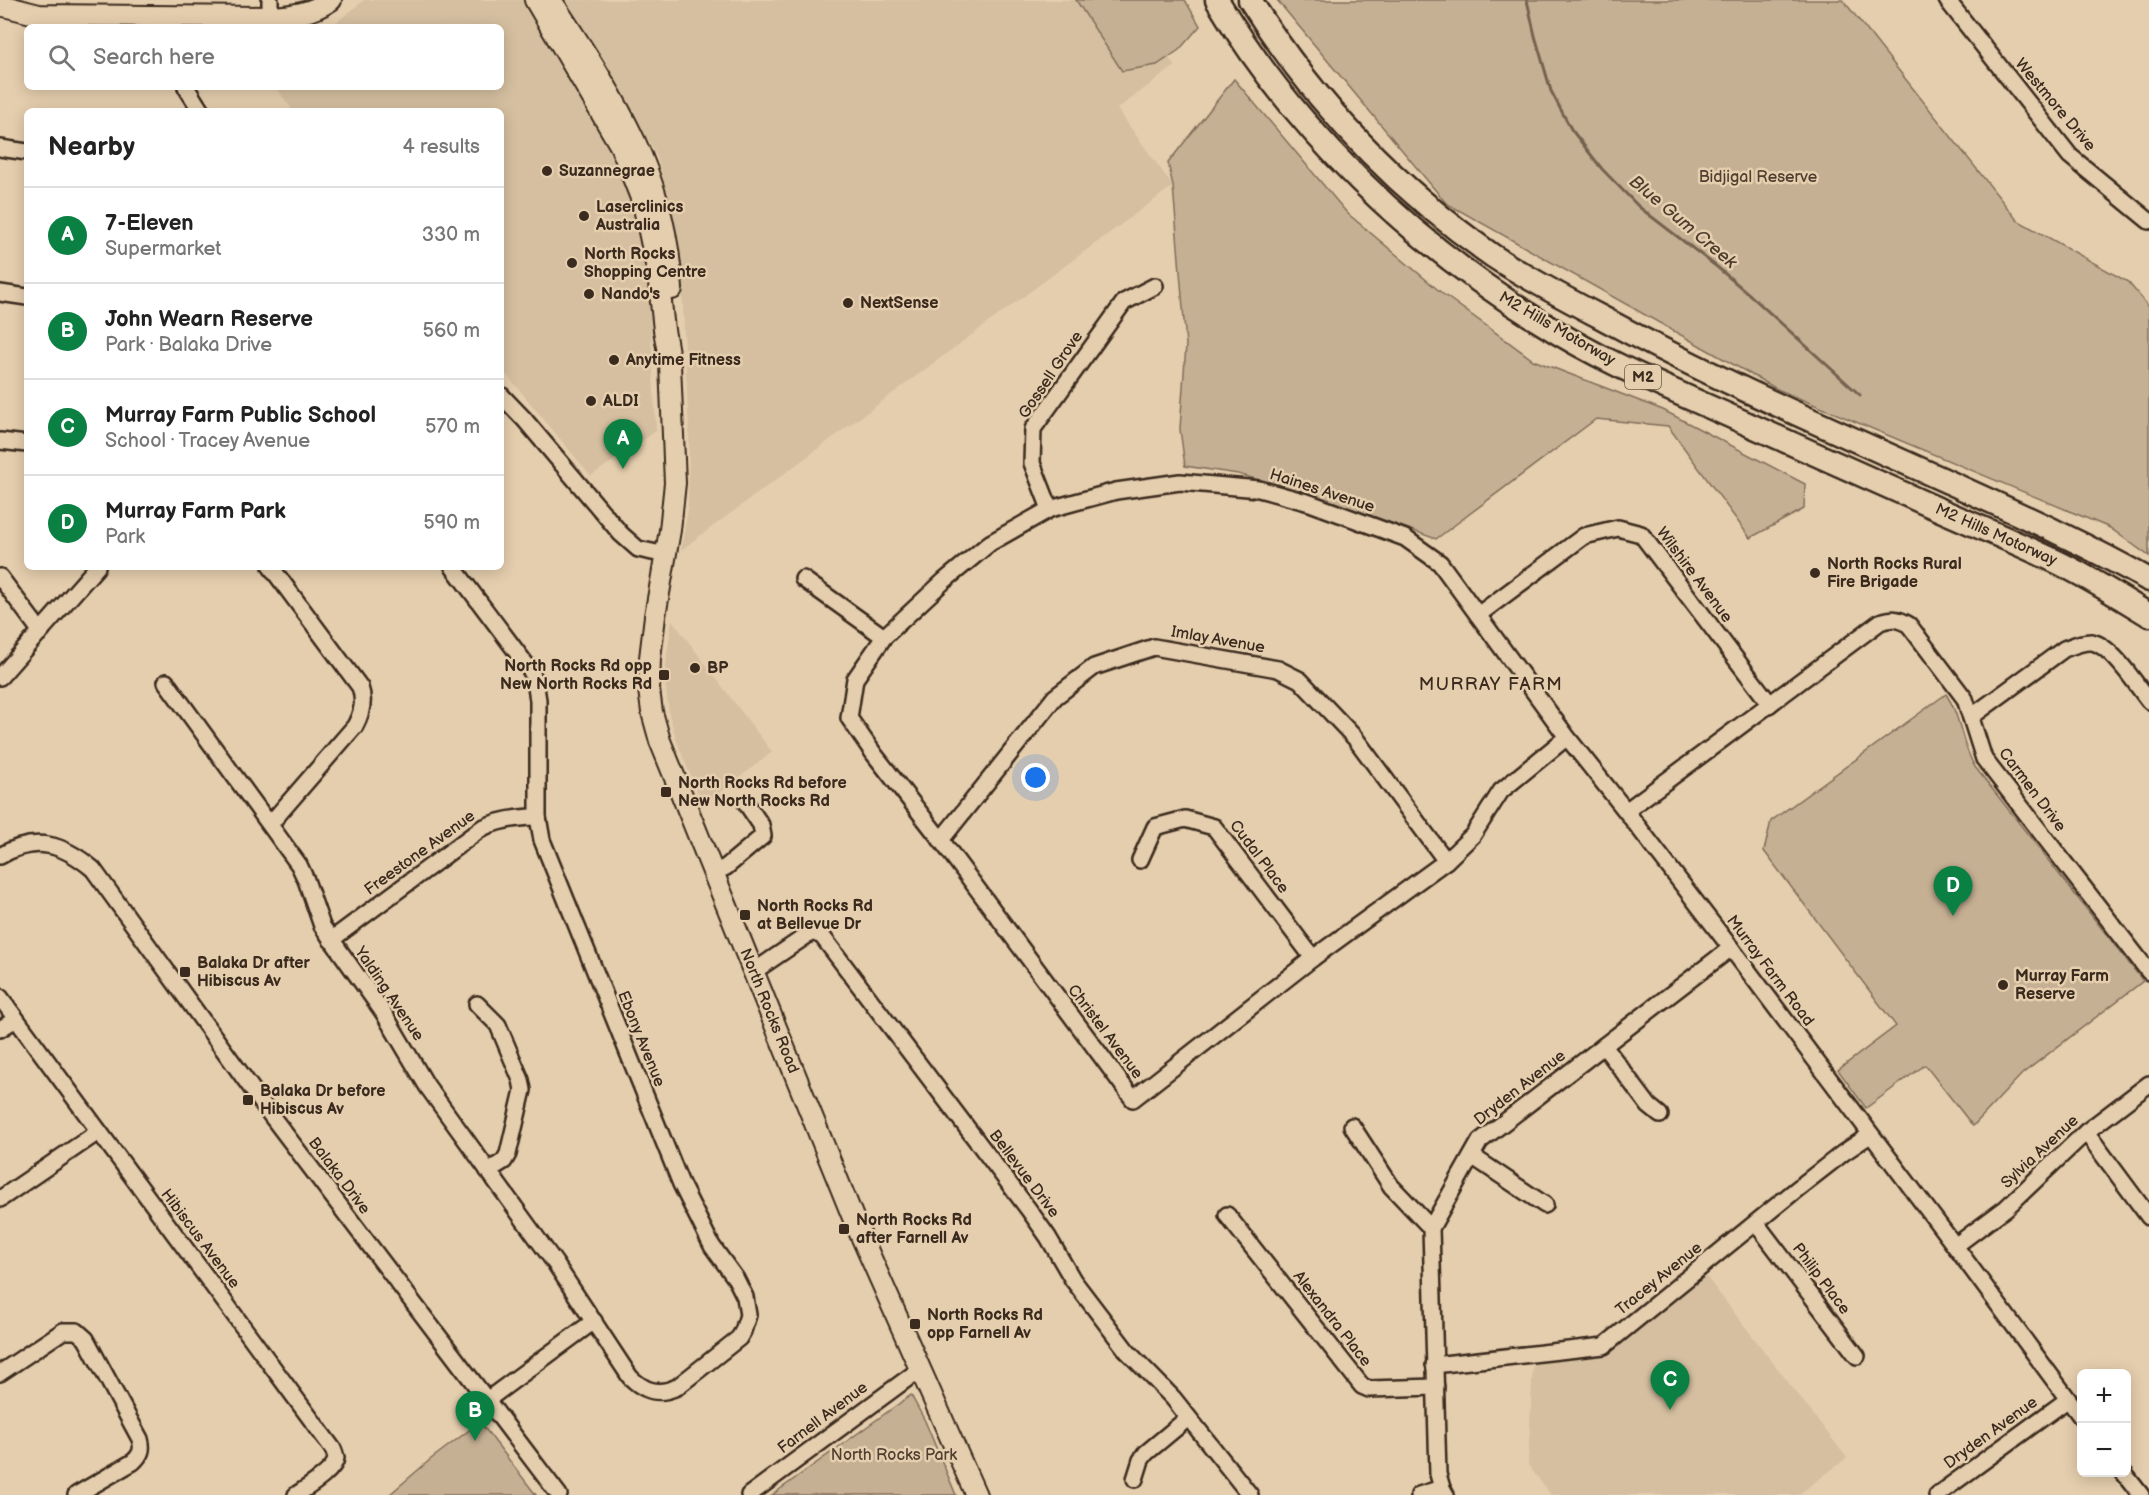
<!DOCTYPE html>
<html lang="en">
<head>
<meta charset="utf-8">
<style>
  :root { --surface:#fff; --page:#f2f2f2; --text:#222; --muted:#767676; --line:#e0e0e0; --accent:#0b8043 }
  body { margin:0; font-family:"Balsamiq Sans",sans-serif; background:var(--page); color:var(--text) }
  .controls { position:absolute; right:18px; bottom:18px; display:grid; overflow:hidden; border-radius:9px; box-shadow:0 3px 15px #0003 }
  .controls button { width:54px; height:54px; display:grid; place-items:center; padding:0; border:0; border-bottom:2px solid var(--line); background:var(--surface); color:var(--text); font:30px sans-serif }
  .you { position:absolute; left:1036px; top:778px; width:21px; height:21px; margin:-15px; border:4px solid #fff; border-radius:50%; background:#1a73e8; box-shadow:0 0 0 9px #1a73e833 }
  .badge { display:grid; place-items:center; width:39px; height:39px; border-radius:50%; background:var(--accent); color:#fff; font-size:20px; font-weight:700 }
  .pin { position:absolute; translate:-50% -50px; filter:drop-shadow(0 2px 3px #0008) }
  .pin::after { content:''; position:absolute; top:32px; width:21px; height:18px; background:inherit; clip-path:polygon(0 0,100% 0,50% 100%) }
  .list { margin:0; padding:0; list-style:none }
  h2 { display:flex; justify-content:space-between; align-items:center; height:78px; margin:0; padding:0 24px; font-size:26px }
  h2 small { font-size:20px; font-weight:400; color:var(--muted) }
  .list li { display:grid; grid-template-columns:39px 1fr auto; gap:18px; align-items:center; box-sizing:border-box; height:96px; padding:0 24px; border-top:2px solid var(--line) }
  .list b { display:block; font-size:22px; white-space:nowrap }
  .list p { margin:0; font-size:20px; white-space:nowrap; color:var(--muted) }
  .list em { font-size:20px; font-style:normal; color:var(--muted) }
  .icon { flex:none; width:33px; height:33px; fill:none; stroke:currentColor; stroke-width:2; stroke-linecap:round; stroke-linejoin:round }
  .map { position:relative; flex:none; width:2149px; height:1495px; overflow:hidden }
  .search { position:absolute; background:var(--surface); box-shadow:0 3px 15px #0003; left:24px; top:24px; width:480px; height:66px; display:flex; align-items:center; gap:15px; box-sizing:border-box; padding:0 21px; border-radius:9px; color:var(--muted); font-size:22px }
  .panel { position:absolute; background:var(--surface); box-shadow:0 3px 15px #0003; left:24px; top:108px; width:480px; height:462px; border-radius:9px }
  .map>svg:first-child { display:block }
  .built { fill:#d5bfa0 }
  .green { fill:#c6b094; stroke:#806d59; stroke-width:1.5 }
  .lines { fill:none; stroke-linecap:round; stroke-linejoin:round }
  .stream { stroke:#75624f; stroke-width:3 }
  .minor-casing { stroke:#3b2a1e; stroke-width:20 }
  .major-casing { stroke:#3b2a1e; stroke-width:24 }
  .highway-casing { stroke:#3b2a1e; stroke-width:27 }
  .minor { stroke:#e5ceae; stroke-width:15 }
  .major { stroke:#e5ceae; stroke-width:20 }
  .highway { stroke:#e5ceae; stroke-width:22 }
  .poi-dot { fill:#3b2a1e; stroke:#e5ceae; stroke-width:2 }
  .labels { text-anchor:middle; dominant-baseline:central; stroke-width:5; stroke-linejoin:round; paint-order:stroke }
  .shield { fill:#e5ceae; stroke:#6e5b49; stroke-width:1.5 }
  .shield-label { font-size:15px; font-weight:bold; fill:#3b2a1e }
  .street-label { font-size:16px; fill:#3b2a1e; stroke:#e5ceae }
  .poi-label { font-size:16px; font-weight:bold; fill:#3b2a1e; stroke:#e5ceae; text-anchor:start }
  .park-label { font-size:16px; fill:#503e30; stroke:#e5ceae }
  .water-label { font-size:18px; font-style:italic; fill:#4e3d2e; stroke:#e5ceae }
  .neighbourhood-label { font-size:18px; letter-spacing:1.5px; fill:#3b2a1e; stroke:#e5ceae }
</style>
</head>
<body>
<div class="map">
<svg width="2149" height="1495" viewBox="0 0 2149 1495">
  <rect width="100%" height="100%" fill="#e5ceae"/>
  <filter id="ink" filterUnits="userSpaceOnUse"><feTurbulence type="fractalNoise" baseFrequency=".0167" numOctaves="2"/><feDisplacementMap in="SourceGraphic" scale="12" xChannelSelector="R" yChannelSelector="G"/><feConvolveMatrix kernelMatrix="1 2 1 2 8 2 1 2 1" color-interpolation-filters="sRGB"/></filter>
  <g filter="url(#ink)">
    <g class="built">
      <polygon points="364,0 523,0 614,159 626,188 638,232 649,294 656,431 591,476 501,368 501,111 293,111 276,87 501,87 501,27 331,27"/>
      <polygon points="564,0 1126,0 1175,66 1117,109 1173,186 681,550 688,509 689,432 681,267 678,243 668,194 656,154 610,73"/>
      <polygon points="672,620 772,752 703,806 677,742 669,714 665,681 667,654"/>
      <polygon points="1705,1275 1847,1458 1798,1495 1551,1495 1528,1465 1533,1361 1607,1349"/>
    </g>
    <g class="green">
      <polygon points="1076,0 1185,0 1200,26 1179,50 1157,65 1122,71"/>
      <polygon points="1277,0 1843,0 2017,220 2128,282 2149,307 2149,556 2110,528 1777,389 1446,203"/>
      <polygon points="1234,79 1347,213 1443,294 1533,360 1663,410 1805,484 1804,509 1750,538 1668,426 1596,419 1436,539 1331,501 1238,474 1185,466 1180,429 1186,345 1173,186 1168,163"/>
      <path d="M 1946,694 C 1961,716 1961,744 1975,767 L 2143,981 L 2022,1074 L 1973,1126 L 1925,1065 L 1866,1108 L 1838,1070 L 1896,1026 L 1764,851 L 1771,821 Z"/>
      <polygon points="911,1395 925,1421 956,1495 772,1495"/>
      <polygon points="480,1422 536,1495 389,1495 431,1459"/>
    </g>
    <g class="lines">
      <polyline class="stream" points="1527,0 1535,36 1551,91 1571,129 1602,169 1639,207 1717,267 1750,295 1860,395"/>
      <g class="minor-casing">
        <g id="minor">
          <polyline points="270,0 270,17"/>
          <polyline points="1947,0 2070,156 2149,221"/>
          <polyline points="186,87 201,111"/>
          <polyline points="0,148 27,152"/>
          <polyline points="0,293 27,297"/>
          <polyline points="501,395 524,419 621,534 638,549 666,555"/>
          <polyline points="0,441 27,444"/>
          <polyline points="1050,509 1032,463 1033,429 1124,302 1155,286"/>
          <polyline points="0,577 41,632"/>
          <polyline points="803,579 884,637"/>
          <polyline points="1478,615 1584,536 1618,528 1641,534 1770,704"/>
          <polyline points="0,677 97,567"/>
          <path d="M 166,682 L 299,865 L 306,880 L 322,926 L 383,1012 L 427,1086 L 555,1263 L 630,1377 C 644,1391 658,1396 677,1387 L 739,1338 L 743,1331 L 748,1315 L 745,1297 L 736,1279 L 712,1246 L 681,1184 L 542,840 L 538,817 L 538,700 L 535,681 L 531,671 L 453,567"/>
          <path d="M 1971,717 L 2064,649 C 2072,646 2083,641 2092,642 C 2112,646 2137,686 2149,701"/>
          <polyline points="1567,737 1501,791 1473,835 1446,861 1313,958 1133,1099 941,840 874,754 849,718 855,679 884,637 944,581 990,543 1050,509 1116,491 1180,482 1259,489 1310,503 1405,538 1440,563 1567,737 1626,811 1731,948 1955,1246 2082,1418"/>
          <path d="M 1626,811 L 1880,622 C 1893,618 1898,618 1909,625 L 1965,699 L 1984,759 L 2149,972"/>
          <path d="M 270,824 L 355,726 C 362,713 365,701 360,687 L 271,567"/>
          <polyline points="941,840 1055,697 1094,667 1154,647 1278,669 1300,680 1355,738 1446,861"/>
          <path d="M 0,856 C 36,835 63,844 93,869 L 270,1114 L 559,1495"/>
          <polyline points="1140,860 1155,827 1185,819 1214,827 1313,958"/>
          <polyline points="714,873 726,867 763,836 761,825 746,803"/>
          <path d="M 331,940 L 482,828 C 499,820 520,817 538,817"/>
          <polyline points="753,972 812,932 822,936 1029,1210 1048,1237 1073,1280 1105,1322 1127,1351 1173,1398 1250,1495"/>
          <path d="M 0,997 L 333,1449 C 334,1451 336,1457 336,1458 C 335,1471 306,1488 296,1495"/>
          <polyline points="477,1004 498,1025 521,1080 523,1090 508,1154 504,1161 488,1171"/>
          <polyline points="0,1029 16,1019"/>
          <polyline points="1604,1046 1649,1106 1660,1115"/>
          <polyline points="1352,1126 1391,1186 1431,1228"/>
          <polyline points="2086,1132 2149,1217"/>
          <polyline points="1472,1156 1545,1205"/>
          <polyline points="0,1199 98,1132"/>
          <polyline points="1227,1215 1362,1386 1369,1389 1436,1387"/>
          <polyline points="1756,1223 1857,1356"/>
          <polyline points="1955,1246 2006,1208 2086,1132 2149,1084"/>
          <polyline points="1434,1365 1604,1346 1797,1189 1843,1153 1870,1135"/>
          <path d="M 0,1373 L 63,1331 L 77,1331 L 86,1339 L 140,1439 C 143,1449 141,1455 133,1462 L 76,1495"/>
          <polyline points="487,1400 594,1321"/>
          <polyline points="2123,1472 2141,1495"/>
          <polyline points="1135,1479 1141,1460 1146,1453 1188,1418"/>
          <polyline points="749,1495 919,1370"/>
          <polyline points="1419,1495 1442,1488"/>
          <polyline points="1446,1495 1442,1488 1438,1474 1431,1228 1480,1141 1731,948"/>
          <polyline points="1937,1495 2067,1400"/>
        </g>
      </g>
      <g class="major-casing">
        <g id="major">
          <polyline points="535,0 621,147 643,203 658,274 664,330 670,364 675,483 670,530 655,616 650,658 649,690 652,712 660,741 854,1220 976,1495"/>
          <path d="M 551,0 C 613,95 666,172 672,289"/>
          <path d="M 0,5 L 39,15 L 270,17 C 293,16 312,13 331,0"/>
        </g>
      </g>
      <g class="highway-casing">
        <g id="highway">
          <path d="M 1217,0 C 1296,132 1411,242 1542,323 C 1598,359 1660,385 1721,412 C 1784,440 1846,468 1909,496 C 1957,518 2007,538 2055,561 C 2087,576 2118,596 2149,615"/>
          <path d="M 1250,0 C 1313,101 1396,188 1493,256 C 1531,281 1572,302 1612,323 C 1723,383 1838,432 1953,484 C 2019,514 2086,544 2149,580"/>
        </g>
      </g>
      <use href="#minor" class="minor"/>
      <use href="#major" class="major"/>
      <use href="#highway" class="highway"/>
    </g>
  </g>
  <g class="poi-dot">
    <circle cx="547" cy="171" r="6"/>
    <circle cx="584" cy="216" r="6"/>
    <circle cx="572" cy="263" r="6"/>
    <circle cx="589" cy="294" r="6"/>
    <circle cx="848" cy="303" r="6"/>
    <circle cx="614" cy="360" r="6"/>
    <circle cx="591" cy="401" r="6"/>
    <circle cx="1815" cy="573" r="6"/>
    <circle cx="695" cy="668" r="6"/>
    <rect x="658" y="669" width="12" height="12" rx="3"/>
    <rect x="660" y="786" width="12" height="12" rx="3"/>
    <rect x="739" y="909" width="12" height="12" rx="3"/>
    <rect x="179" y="966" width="12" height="12" rx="3"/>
    <circle cx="2003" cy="985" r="6"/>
    <rect x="242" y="1094" width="12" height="12" rx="3"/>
    <rect x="838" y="1223" width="12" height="12" rx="3"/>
    <rect x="909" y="1318" width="12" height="12" rx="3"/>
  </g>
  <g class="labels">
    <rect class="shield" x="1625" y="365" width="36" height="24" rx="4.5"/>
    <g class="shield-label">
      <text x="1643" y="377">M2</text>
    </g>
    <g class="street-label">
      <text transform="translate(2055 105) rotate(50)">Westmore Drive</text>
      <text transform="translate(1557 329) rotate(30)">M2 Hills Motorway</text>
      <text transform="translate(1051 375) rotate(-56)">Gossell Grove</text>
      <text transform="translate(1322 491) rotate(18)">Haines Avenue</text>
      <text transform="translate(1996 535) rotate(24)">M2 Hills Motorway</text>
      <text transform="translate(1694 575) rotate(53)">Wilshire Avenue</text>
      <text transform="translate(1218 640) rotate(10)">Imlay Avenue</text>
      <text transform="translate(2032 790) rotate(53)">Carmen Drive</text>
      <text transform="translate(420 853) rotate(-36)">Freestone Avenue</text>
      <text transform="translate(1259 857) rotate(53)">Cudal Place</text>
      <text transform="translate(1770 971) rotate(53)">Murray Farm Road</text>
      <text transform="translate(389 994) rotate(56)">Yalding Avenue</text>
      <text transform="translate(769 1011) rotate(68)">North Rocks Road</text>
      <text transform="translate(1105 1032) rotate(53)">Christel Avenue</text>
      <text transform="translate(641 1039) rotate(68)">Ebony Avenue</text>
      <text transform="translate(1520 1088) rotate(-38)">Dryden Avenue</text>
      <text transform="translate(2040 1152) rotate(-43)">Sylvia Avenue</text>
      <text transform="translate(1024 1174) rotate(53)">Bellevue Drive</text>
      <text transform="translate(339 1176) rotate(53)">Balaka Drive</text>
      <text transform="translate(200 1239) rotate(53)">Hibiscus Avenue</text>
      <text transform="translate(1659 1279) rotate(-39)">Tracey Avenue</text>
      <text transform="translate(1821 1279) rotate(53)">Philip Place</text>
      <text transform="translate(1332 1319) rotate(52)">Alexandra Place</text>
      <text transform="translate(823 1418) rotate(-37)">Farnell Avenue</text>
      <text transform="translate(1991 1433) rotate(-36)">Dryden Avenue</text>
    </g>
    <g class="poi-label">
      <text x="559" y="171">Suzannegrae</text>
      <text x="596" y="207">Laserclinics<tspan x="596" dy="18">Australia</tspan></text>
      <text x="584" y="254">North Rocks<tspan x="584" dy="18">Shopping Centre</tspan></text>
      <text x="601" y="294">Nando's</text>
      <text x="860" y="303">NextSense</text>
      <text x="626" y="360">Anytime Fitness</text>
      <text x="603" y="401">ALDI</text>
      <text x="1827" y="564">North Rocks Rural<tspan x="1827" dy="18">Fire Brigade</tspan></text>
      <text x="652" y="666" text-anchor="end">North Rocks Rd opp<tspan x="652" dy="18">New North Rocks Rd</tspan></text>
      <text x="707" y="668">BP</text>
      <text x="678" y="783">North Rocks Rd before<tspan x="678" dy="18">New North Rocks Rd</tspan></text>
      <text x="757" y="906">North Rocks Rd<tspan x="757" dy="18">at Bellevue Dr</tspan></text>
      <text x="197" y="963">Balaka Dr after<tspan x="197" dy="18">Hibiscus Av</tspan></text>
      <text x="2015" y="976">Murray Farm<tspan x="2015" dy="18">Reserve</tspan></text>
      <text x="260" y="1091">Balaka Dr before<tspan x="260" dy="18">Hibiscus Av</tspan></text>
      <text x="856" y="1220">North Rocks Rd<tspan x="856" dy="18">after Farnell Av</tspan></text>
      <text x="927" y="1315">North Rocks Rd<tspan x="927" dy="18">opp Farnell Av</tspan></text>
    </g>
    <g class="park-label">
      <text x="1758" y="177">Bidjigal Reserve</text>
      <text x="894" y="1455">North Rocks Park</text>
    </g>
    <g class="water-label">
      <text transform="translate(1683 222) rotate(40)">Blue Gum Creek</text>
    </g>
    <g class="neighbourhood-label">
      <text x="1491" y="684">MURRAY FARM</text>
    </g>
  </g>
</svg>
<div class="controls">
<button>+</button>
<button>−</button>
</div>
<div class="you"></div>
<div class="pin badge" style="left:623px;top:469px">A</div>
<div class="pin badge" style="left:475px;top:1441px">B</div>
<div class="pin badge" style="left:1670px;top:1410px">C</div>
<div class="pin badge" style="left:1953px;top:916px">D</div>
<div class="search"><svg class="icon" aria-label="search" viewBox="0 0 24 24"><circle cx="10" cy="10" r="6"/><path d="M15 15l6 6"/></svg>Search here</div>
<section class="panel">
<h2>Nearby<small>4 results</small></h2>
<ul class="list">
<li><span class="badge">A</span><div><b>7-Eleven</b><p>Supermarket</p></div><em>330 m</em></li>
<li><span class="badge">B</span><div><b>John Wearn Reserve</b><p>Park · Balaka Drive</p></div><em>560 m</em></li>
<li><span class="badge">C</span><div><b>Murray Farm Public School</b><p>School · Tracey Avenue</p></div><em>570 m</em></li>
<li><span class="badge">D</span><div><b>Murray Farm Park</b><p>Park</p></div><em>590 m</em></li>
</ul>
</section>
</div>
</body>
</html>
